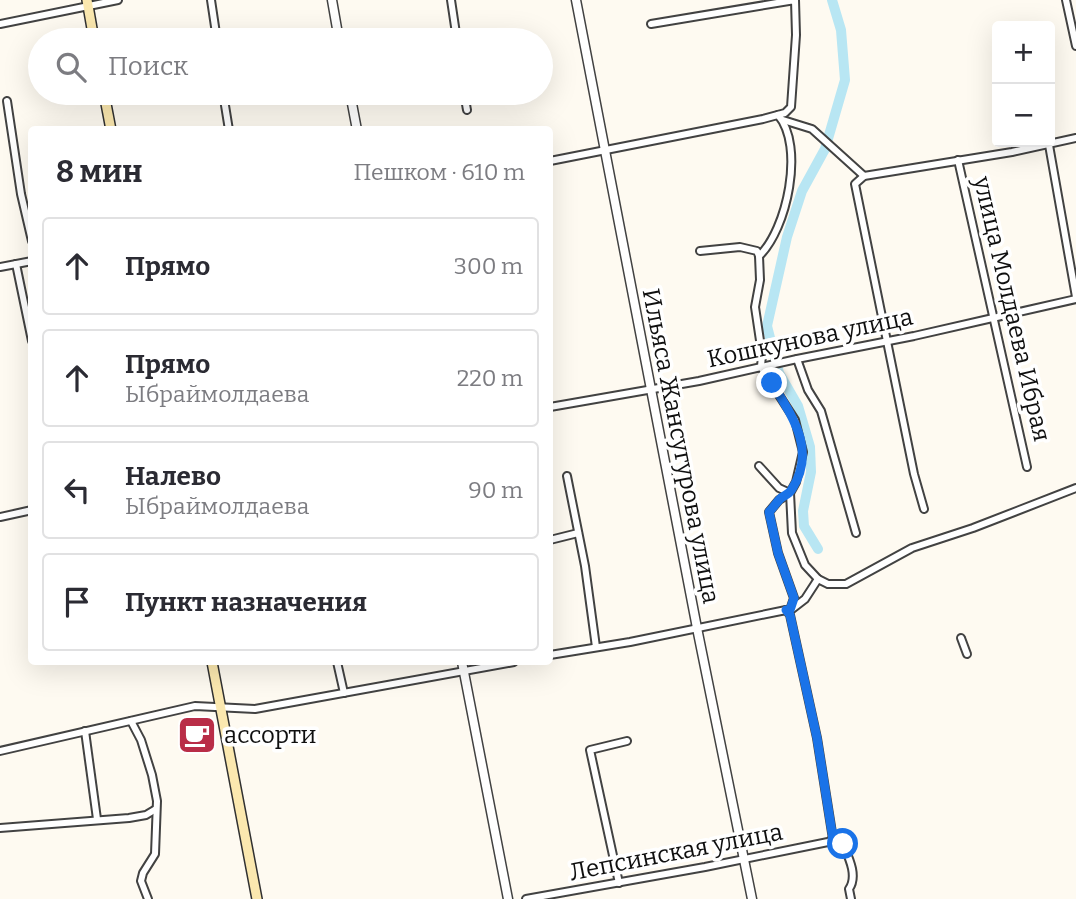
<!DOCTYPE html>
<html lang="ru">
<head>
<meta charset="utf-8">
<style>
  :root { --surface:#fff; --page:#f7f7f7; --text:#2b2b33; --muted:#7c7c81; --line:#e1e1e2 }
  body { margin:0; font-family:Bitter,serif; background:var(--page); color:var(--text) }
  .controls { position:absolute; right:21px; top:21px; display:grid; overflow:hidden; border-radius:7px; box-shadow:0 7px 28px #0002 }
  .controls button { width:63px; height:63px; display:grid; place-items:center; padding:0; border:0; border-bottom:2px solid var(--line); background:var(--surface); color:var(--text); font:35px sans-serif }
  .stop { position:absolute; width:21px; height:21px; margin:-16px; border:5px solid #1a73e8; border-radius:50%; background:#fff }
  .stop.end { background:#1a73e8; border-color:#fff; box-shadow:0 2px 7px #0008 }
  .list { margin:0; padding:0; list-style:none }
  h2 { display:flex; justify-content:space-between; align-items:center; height:91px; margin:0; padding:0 28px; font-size:30px }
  h2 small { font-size:23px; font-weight:400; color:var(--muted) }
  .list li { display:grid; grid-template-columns:46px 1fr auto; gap:21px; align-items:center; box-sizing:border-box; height:98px; margin:0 14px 14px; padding:0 14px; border:2px solid var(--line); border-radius:7px }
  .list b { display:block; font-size:26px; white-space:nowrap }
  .list p { margin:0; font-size:23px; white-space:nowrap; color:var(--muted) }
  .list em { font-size:23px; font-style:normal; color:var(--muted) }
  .icon { flex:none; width:38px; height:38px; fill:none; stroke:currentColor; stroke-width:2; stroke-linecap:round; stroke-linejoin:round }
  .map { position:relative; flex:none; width:1076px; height:899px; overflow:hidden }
  .search { position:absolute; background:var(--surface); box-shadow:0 7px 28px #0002; left:28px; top:28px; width:525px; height:77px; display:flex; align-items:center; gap:18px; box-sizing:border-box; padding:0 24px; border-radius:38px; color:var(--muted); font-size:26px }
  .panel { position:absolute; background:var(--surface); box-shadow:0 7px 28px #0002; left:28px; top:126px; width:525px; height:539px; border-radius:7px }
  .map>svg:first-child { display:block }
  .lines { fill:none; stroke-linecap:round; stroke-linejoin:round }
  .river { stroke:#b8e6f3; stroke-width:10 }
  .minor-casing { stroke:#424242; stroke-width:10 }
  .tertiary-casing { stroke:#424242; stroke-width:11 }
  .secondary-casing { stroke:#313131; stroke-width:12 }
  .minor { stroke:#fff; stroke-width:6 }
  .tertiary { stroke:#fff; stroke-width:8 }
  .secondary { stroke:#fbe8af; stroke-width:9 }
  .route { stroke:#1a73e8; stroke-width:9 }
  .labels { text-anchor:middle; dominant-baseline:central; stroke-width:7; stroke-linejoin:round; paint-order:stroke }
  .street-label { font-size:24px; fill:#0f0f0f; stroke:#fff }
  .poi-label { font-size:24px; fill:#0f0f0f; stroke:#fff; text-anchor:start }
</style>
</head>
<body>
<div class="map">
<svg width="1076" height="899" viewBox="0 0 1076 899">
  <rect width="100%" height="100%" fill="#fefaf1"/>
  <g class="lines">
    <polyline class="river" points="818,549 804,526 803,511 811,472 810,447 798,406 779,373 767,326 787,237 802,191 825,149 845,80 841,30 832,0"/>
    <g class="minor-casing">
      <g id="minor">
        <polyline points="211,0 217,40"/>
        <polyline points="451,0 457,40"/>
        <polyline points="1066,0 1076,46"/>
        <polyline points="0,24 118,0"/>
        <polyline points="223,93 229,130"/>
        <polyline points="464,93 467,110"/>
        <polyline points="7,101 21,194 32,241"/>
        <path d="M 778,115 C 805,146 787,230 759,256 L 760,280 L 755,307 L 762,354 L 761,367 L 795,420 L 803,452 L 796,482 L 790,493 L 779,500 L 769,512 L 778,553 L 794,598 L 790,610 L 786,610"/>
        <polyline points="783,120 812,129 864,176"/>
        <polyline points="1049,145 1076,297"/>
        <polyline points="958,160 1027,467"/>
        <polyline points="550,161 763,119 785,113 791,107 796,35 795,0 651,24"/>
        <polyline points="700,251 740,247 757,251 759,256"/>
        <polyline points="16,264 32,341"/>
        <polyline points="0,267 32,261"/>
        <polyline points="797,359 808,390 821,411 856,533"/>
        <polyline points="550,407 699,381 797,359 914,336 1076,299"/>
        <polyline points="759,466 779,488 790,493 792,533 805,565 818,579"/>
        <polyline points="567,476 585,566 596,647"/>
        <polyline points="924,509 914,474 855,184 864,176 1012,152 1076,138"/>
        <polyline points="0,517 32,510"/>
        <polyline points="550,540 578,533"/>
        <polyline points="792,609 805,599 818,579 828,584 846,584 912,548 973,528 1076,488"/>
        <polyline points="961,638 967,654"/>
        <polyline points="550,655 630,642 786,610 790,615 817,738 833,839"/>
        <polyline points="337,662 344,693"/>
        <polyline points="131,721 141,740 152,775 157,801 155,854 143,873 141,881 148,899"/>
        <polyline points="85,731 97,819"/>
        <polyline points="0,751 195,706 255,709 514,662"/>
        <polyline points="0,828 129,818 146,815 156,809"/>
        <path d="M 833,839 L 843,844 C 849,858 858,876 849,889 L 851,899"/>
        <polyline points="619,883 590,750 627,741"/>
        <polyline points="526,899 705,867 828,842 833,839"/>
      </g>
    </g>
    <g class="tertiary-casing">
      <g id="tertiary">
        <polyline points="332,0 339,40"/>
        <polyline points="576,0 697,628 752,899"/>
        <polyline points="350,93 357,130"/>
        <polyline points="462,662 508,899"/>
      </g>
    </g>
    <g class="secondary-casing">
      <g id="secondary">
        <polyline points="87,0 94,40"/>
        <polyline points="104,93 111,130"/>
        <polyline points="212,662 257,899"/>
      </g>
    </g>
    <use href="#minor" class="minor"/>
    <use href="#tertiary" class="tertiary"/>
    <use href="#secondary" class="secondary"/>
  </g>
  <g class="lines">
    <path class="route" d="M 772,383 C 792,416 817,450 792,489 C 789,495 784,495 780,499 C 776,503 773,508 769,512 L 778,553 L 794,598 L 790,610 L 786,610 L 790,615 L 817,738 L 833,839 L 843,844"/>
  </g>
  <defs>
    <g id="cafe-square" transform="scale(2.0125)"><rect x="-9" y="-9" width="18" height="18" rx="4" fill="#b92d47" stroke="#fff"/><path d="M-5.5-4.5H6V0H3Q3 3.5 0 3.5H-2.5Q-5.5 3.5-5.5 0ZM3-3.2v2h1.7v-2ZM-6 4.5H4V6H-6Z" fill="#fff"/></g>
  </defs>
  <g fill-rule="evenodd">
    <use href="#cafe-square" x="197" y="735"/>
  </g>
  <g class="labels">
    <g class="street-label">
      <text transform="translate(1012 309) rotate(77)">улица Молдаева Ибрая</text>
      <text transform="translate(810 338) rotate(-12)">Кошкунова улица</text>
      <text transform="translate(681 446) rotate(79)">Ильяса Жансугурова улица</text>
      <text transform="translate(676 852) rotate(-11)">Лепсинская улица</text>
    </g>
    <g class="poi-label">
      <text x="224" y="735">ассорти</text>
    </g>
  </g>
</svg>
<div class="controls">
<button>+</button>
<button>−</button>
</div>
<div class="stop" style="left:843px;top:844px"></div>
<div class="stop end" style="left:772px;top:383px"></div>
<div class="search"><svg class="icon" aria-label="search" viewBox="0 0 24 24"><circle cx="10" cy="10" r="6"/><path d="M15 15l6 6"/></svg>Поиск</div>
<section class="panel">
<h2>8 мин<small>Пешком · 610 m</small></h2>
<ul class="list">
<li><svg class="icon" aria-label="ahead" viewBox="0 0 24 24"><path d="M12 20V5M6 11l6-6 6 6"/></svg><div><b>Прямо</b></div><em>300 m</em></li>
<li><svg class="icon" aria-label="ahead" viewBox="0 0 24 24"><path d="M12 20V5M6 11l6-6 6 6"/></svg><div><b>Прямо</b><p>Ыбраймолдаева</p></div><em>220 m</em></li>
<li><svg class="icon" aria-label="left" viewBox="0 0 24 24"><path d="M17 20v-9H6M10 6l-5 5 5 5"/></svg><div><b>Налево</b><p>Ыбраймолдаева</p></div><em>90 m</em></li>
<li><svg class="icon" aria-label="arrive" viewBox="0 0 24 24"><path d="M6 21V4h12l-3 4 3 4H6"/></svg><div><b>Пункт назначения</b></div></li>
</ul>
</section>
</div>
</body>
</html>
